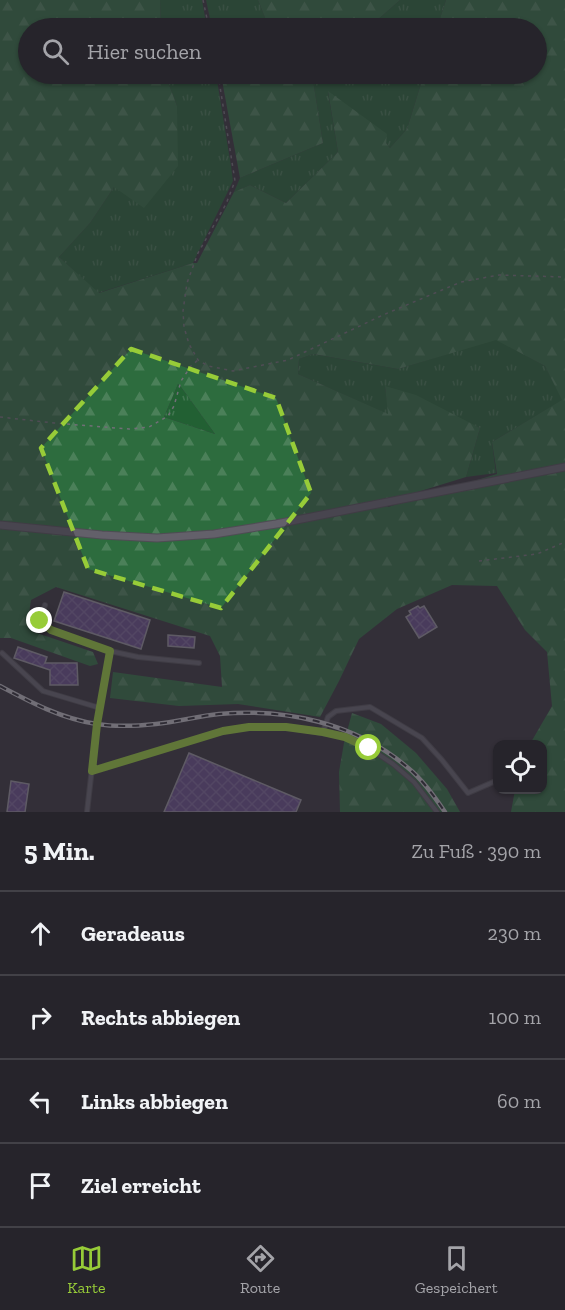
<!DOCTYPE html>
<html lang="de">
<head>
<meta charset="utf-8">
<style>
  :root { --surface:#26242b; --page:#323037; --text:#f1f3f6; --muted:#a4a4a9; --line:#424147; --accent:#97cc38 }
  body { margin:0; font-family:"Zilla Slab",serif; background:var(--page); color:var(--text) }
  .controls { position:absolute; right:18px; bottom:18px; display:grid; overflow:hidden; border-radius:12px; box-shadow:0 2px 4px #0004 }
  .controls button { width:54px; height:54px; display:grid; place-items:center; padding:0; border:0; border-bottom:2px solid var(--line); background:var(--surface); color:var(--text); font:30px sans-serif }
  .stop { position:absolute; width:18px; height:18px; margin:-14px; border:4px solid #97cc38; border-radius:50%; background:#fff }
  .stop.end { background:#97cc38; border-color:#fff; box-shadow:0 2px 6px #0008 }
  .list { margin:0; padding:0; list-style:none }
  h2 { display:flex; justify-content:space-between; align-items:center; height:78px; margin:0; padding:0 24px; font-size:26px }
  h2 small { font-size:20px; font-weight:400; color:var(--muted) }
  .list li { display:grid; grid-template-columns:39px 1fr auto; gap:18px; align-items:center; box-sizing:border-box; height:84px; padding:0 24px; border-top:2px solid var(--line) }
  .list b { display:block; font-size:22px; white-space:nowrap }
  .list em { font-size:20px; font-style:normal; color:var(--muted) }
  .icon { flex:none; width:33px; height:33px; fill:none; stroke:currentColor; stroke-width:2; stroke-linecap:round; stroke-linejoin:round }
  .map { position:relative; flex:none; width:565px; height:812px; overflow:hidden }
  .search { position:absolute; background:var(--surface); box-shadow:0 2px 4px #0004; left:18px; right:18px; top:18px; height:66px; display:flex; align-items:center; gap:15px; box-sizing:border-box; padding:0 21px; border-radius:33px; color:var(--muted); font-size:22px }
  .sheet { height:414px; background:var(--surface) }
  nav { display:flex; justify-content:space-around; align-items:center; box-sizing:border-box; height:84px; border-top:2px solid var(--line); background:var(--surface); font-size:16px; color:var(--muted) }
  nav a { display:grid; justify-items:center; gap:3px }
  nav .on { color:var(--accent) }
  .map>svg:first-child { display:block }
  .grass { fill:url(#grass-tufts) }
  .forest { fill:url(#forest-firs); fill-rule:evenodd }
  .building { fill:url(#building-cross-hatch); stroke:#938f9a; stroke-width:1.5 }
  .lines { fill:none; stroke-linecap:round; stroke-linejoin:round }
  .service-casing { stroke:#4f4c54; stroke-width:6 }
  .minor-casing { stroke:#4f4c54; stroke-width:9 }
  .path { stroke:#716f77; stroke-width:1.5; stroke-dasharray:3 4.5; stroke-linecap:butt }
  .service { stroke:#63606a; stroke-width:4 }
  .minor { stroke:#63606a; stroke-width:7 }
  .rail-casing { stroke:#bcbac0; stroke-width:4.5 }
  .rail { stroke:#29262f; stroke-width:2; stroke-dasharray:7; stroke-linecap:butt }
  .route { stroke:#97cc38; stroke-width:8 }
  .marked { fill:none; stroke:#97cc38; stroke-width:4.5; stroke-dasharray:12 8; stroke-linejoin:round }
</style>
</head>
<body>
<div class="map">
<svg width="565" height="812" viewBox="0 0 565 812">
  <defs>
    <pattern id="grass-tufts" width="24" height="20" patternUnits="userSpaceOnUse" patternTransform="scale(1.5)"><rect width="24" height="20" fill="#226033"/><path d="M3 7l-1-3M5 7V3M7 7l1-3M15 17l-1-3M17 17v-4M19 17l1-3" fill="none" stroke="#417650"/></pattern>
    <pattern id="forest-firs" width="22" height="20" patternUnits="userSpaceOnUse" patternTransform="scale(1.5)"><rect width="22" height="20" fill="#2d6c3e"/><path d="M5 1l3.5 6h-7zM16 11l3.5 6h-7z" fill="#4b8059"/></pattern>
    <pattern id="building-cross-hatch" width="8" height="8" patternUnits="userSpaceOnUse" patternTransform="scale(1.5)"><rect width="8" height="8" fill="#644a87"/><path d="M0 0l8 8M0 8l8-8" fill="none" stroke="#796397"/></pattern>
  </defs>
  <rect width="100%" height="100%" fill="#333039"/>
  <g class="grass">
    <polygon points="160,0 202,0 207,28 161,28"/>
    <polygon points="206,0 258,0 266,20 251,28 212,28"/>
    <polygon points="400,0 446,0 437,28 368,28"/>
    <polygon points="165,74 216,74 231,166 233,181 193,263 98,293 59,257 90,223 114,187 177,106"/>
    <polygon points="312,74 424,74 407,129 390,148 386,143 328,92 338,152 286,203 250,185 234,192 240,178 323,143"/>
    <polygon points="496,339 545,366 563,400 492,442 496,473 466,477 480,428 385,387 389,415 298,374 299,359 313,354 398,369"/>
    <polygon points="178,384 181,387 215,434 164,417"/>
  </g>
  <g class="forest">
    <path d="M 0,0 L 160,0 L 161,28 L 28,28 L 28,74 L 165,74 L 177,106 L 178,166 L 144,208 L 114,187 L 90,223 L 59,257 L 99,293 L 193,263 L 197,263 L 234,192 L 250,185 L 286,203 L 338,152 L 328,91 L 387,134 L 386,143 L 390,148 L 407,129 L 424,74 L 536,74 L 536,28 L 437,28 L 446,0 L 565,0 L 565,812 L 511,812 L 515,790 L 542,790 L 542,744 L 530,744 L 552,706 L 547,652 L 525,630 L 497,586 L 452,585 L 397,609 L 359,639 L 339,681 L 320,717 L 238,704 L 179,706 L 110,698 L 113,672 L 222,687 L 220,656 L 210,636 L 56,587 L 31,600 L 28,620 L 34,632 L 93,652 L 98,664 L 90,666 L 11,638 L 0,638 ZM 496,340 L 545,366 L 562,400 L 492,442 L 497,474 L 388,507 L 385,502 L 466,477 L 480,428 L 416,395 L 385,386 L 388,414 L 298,374 L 299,359 L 313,354 L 398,369 ZM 178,384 L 181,387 L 215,434 L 164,417 Z"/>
    <polygon points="258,0 400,0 368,28 251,28 266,20"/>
    <polygon points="243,74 312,74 323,143 240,178 222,80"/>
    <polygon points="352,713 381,724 416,753 447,789 460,812 340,812 339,772 344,743"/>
  </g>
  <g class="building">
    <polygon points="64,592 150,620 141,649 54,621"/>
    <polygon points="418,606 420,608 424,606 437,627 419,638 406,617 411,614 409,611"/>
    <polygon points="168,635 195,637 194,648 168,646"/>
    <polygon points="18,647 47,657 45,663 77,663 78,685 50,685 50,670 14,658"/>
    <polygon points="189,753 301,800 296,812 164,812"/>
    <polygon points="11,781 29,784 25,812 7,812"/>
  </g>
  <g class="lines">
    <g class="service-casing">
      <g id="service">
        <polyline points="45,605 40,621 51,630 110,651 97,724 87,812"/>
        <polyline points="110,651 138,657 199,663"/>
        <polyline points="2,653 43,691 100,708"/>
        <polyline points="323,732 328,717 336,711 370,707 422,738 442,760 468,793 498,780"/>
        <polyline points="92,771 223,731 249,727 286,727 346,737 369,748 393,764 414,782 437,812"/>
      </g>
    </g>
    <g class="minor-casing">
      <polyline id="minor" points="0,525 102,535 157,538 214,534 276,524 565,467"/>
    </g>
    <g class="path">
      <polyline points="203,0 209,28"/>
      <polyline points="218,74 235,181 226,204 198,253 187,283 183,311 184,327 189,344 198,360 208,366 233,371 288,360 383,315 461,282 499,275 565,277"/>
      <polyline points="0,417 54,423 129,429 149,427 168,416 174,406 181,381 191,366 198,360"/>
      <polyline points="479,561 537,554 565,542"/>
    </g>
    <use href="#service" class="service"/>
    <use href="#minor" class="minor"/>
    <g class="rail-casing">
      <path id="rail" d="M 0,686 C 30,702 62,719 97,724 C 116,727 137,726 156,724 C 177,722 198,716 219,714 C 286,708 355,723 407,767 C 422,779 434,796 445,812"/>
    </g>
    <use href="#rail" class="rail"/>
  </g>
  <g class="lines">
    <polyline class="route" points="40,621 51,630 110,651 97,724 92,771 223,731 249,727 286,727 323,732 345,737 369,748"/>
  </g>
  <path d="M0 0H565V812H0ZM 131,349 L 276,398 L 311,493 L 221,608 L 88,569 L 41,448 Z" fill="#333039" fill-opacity=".55" fill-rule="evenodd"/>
  <path class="marked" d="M 131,349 L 276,398 L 311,493 L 221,608 L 88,569 L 41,448 Z"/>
</svg>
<div class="controls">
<button><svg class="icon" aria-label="locate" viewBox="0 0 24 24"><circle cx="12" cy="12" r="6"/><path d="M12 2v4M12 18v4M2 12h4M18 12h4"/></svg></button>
</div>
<div class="stop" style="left:369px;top:748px"></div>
<div class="stop end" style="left:40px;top:621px"></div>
<div class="search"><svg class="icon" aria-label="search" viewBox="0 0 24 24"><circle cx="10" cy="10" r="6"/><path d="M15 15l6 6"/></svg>Hier suchen</div>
</div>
<section class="sheet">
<h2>5 Min.<small>Zu Fuß · 390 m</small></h2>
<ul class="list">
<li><svg class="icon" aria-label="ahead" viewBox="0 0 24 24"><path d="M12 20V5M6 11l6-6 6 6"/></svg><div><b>Geradeaus</b></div><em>230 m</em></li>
<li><svg class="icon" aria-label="right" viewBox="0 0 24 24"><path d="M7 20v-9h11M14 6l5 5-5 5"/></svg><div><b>Rechts abbiegen</b></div><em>100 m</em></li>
<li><svg class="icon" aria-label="left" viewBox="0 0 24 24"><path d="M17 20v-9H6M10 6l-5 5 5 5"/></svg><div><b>Links abbiegen</b></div><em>60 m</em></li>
<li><svg class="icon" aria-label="arrive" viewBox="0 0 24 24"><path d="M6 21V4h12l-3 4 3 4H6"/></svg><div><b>Ziel erreicht</b></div></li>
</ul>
</section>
<nav>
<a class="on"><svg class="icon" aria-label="map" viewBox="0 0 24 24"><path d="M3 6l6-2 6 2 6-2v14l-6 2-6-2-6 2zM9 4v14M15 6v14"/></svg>Karte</a>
<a><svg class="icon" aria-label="directions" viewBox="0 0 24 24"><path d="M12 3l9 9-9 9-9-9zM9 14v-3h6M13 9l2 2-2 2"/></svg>Route</a>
<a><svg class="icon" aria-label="saved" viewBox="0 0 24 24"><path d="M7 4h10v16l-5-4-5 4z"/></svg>Gespeichert</a>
</nav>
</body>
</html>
